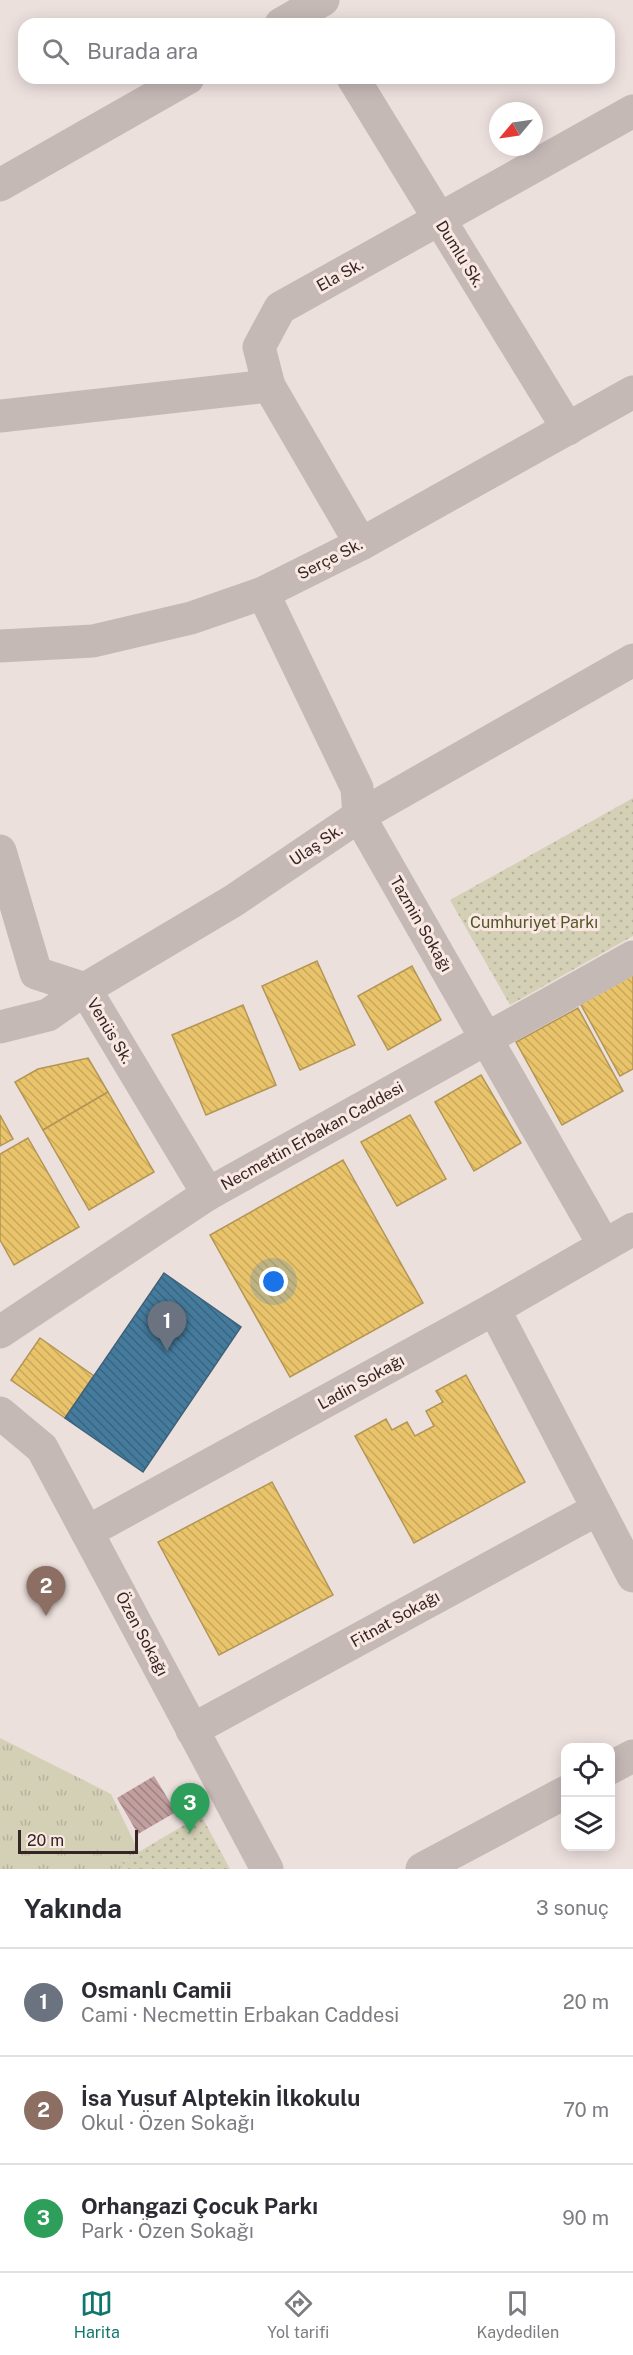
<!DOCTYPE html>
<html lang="tr">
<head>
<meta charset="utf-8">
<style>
  :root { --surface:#fff; --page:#f2f2f3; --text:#2b2b33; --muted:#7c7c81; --line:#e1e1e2; --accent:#0f766e }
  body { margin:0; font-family:"Public Sans",sans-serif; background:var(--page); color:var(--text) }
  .controls { position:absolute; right:18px; bottom:18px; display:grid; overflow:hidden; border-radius:12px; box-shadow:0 3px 15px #0003 }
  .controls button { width:54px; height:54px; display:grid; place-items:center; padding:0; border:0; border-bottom:2px solid var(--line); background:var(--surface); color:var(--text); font:30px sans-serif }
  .compass { position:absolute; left:489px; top:102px; width:54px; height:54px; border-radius:50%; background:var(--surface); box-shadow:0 3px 15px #0003; rotate:241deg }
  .scale { position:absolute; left:18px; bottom:15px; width:120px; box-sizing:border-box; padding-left:6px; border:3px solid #352625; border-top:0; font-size:16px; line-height:21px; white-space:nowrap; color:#352625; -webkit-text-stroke:4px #fae9e3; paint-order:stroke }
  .you { position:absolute; left:274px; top:1282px; width:21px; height:21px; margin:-15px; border:4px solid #fff; border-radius:50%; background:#1a73e8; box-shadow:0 0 0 9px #1a73e833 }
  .badge { display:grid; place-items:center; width:39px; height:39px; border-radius:50%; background:var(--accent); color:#fff; font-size:20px; font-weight:700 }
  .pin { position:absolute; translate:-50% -50px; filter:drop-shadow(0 2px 3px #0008) }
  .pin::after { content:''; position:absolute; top:32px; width:21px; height:18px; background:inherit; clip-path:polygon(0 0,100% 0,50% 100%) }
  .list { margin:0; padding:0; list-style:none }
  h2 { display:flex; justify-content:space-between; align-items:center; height:78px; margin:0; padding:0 24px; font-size:26px }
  h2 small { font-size:20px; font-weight:400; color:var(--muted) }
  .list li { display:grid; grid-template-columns:39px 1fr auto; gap:18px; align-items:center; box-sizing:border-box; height:108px; padding:0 24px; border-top:2px solid var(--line) }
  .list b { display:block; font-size:22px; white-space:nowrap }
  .list p { margin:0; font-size:20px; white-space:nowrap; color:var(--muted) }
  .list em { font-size:20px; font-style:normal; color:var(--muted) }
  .icon { flex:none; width:33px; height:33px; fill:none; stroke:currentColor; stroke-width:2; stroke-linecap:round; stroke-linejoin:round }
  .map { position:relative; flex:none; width:633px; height:1869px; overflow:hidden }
  .search { position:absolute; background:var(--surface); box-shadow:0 3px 15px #0003; left:18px; right:18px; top:18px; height:66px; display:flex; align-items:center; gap:15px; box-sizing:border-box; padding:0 21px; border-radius:18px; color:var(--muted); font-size:22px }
  .sheet { height:402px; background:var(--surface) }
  nav { display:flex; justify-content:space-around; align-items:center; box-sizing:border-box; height:84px; border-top:2px solid var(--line); background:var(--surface); font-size:16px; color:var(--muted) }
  nav a { display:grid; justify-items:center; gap:3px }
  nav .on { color:var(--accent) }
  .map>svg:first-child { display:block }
  .grass { fill:url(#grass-tufts) }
  .park { fill:url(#park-dots) }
  .homes { fill:url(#homes-back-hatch); stroke:#b39555; stroke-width:1.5 }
  .public { fill:url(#public-back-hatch); stroke:#406279; stroke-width:1.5 }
  .building { fill:url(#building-back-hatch) }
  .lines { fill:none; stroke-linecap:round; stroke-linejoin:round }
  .street { stroke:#c5b9b6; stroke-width:33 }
  .labels { text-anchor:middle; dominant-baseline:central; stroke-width:6; stroke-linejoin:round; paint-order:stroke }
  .street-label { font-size:16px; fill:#352625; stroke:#fae9e3 }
  .park-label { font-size:16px; fill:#525527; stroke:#fae9e3 }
</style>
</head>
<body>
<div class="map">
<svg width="633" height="1869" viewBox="0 0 633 1869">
  <defs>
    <pattern id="grass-tufts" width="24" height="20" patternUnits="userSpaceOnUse" patternTransform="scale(1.5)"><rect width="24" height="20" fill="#d4d0b6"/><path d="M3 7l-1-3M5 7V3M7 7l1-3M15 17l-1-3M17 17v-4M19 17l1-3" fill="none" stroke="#b7b29c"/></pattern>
    <pattern id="park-dots" width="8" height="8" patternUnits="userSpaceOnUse" patternTransform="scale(1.5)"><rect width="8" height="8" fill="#d4d0b6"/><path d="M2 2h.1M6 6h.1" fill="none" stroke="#b7b29c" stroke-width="1.8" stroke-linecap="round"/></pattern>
    <pattern id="homes-back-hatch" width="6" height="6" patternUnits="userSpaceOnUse" patternTransform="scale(1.5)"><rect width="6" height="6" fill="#e9c46a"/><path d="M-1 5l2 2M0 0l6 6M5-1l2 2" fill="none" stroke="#c8a85c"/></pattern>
    <pattern id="public-back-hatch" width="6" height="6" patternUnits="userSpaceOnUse" patternTransform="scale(1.5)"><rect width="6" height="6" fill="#457b9d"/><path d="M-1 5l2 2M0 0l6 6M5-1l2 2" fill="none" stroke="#3a6580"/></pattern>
    <pattern id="building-back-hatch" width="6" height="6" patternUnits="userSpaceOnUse" patternTransform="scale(1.5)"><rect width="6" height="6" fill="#c19f9f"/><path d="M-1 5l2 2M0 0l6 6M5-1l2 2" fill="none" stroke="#9e8181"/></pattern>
  </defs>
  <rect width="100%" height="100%" fill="#ece0dd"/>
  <polygon class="grass" points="0,1738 111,1794 139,1852 122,1862 126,1869 0,1869"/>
  <g class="park">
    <polygon points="633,798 633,936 510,1005 450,900"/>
    <polygon points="201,1815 230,1869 126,1869 122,1862"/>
  </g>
  <g class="homes">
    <polygon points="317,961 355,1045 300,1070 262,986"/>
    <polygon points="412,966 441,1020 388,1050 358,996"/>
    <polygon points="633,974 633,1069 620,1076 580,1003"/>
    <polygon points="243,1005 276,1085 206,1115 172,1035"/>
    <polygon points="578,1008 623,1091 562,1125 516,1042"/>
    <polygon points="88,1058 108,1092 43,1130 15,1082 38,1069"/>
    <polygon points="481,1075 521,1143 474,1171 435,1102"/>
    <polygon points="108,1092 154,1172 89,1210 43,1130"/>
    <polygon points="0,1115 13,1139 0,1146"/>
    <polygon points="410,1115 446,1179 397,1206 361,1142"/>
    <polygon points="28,1138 79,1227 14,1265 0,1240 0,1154"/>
    <polygon points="343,1160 423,1303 290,1377 210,1235"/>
    <polygon points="40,1338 94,1376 65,1418 11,1380"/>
    <polygon points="466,1375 525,1482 414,1543 355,1436 386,1419 392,1430 407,1422 415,1436 434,1426 426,1411 443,1402 436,1391"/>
    <polygon points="272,1482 333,1595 219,1655 158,1542"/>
  </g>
  <polygon class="public" points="164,1273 241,1327 143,1472 65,1418"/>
  <polygon class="building" points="154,1776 176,1812 138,1834 117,1798"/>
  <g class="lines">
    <g class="street">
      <polyline points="281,24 323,0"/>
      <polyline points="353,78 568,429"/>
      <polyline points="0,185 188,78"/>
      <polyline points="0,416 269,386"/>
      <polyline points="361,544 269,386 259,347 280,308 633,111"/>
      <polyline points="263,593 357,788 359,816 604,1245"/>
      <polyline points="0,646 93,641 191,618 263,593 361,544 633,392"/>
      <polyline points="0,851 36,973 85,989 208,1194"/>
      <polyline points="0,1027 48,1015 85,989 233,901 359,816 633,660"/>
      <polyline points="494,1309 633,1576"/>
      <polyline points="0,1332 208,1194 633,957"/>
      <polyline points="0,1413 42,1448 267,1869"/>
      <polyline points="87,1532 494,1309 633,1229"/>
      <polyline points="192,1730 598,1509"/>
      <polyline points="610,1768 633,1756"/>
      <polyline points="422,1869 566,1792"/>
    </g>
  </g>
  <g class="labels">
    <g class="street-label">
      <text transform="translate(460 254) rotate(58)">Dumlu Sk.</text>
      <text transform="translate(340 275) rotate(-29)">Ela Sk.</text>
      <text transform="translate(330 559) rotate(-27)">Serçe Sk.</text>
      <text transform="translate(316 845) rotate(-34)">Ulaş Sk.</text>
      <text transform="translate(421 924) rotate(60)">Tazmin Sokağı</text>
      <text transform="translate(110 1031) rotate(59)">Venüs Sk.</text>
      <text transform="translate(312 1136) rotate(-29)">Necmettin Erbakan Caddesi</text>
      <text transform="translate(361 1382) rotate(-29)">Ladin Sokağı</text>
      <text transform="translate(395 1619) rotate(-29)">Fitnat Sokağı</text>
      <text transform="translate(142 1634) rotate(62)">Özen Sokağı</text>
    </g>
    <g class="park-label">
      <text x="534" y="922">Cumhuriyet Parkı</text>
    </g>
  </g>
</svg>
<div class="controls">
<button><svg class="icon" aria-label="locate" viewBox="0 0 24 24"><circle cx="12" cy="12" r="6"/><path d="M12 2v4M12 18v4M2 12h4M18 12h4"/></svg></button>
<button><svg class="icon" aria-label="layers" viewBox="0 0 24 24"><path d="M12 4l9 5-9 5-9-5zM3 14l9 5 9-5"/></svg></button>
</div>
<svg class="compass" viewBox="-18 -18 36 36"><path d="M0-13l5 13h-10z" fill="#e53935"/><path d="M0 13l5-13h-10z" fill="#7c7c81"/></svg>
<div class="scale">20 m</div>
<div class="you"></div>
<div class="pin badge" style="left:167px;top:1351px;background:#6b7280">1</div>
<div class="pin badge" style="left:46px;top:1616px;background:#8d6e63">2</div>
<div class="pin badge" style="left:190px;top:1833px;background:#2e9e5b">3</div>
<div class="search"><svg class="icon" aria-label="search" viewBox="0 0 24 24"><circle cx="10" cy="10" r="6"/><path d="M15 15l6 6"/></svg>Burada ara</div>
</div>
<section class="sheet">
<h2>Yakında<small>3 sonuç</small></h2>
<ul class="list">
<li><span class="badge" style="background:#6b7280">1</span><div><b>Osmanlı Camii</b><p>Cami · Necmettin Erbakan Caddesi</p></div><em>20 m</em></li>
<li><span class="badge" style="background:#8d6e63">2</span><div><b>İsa Yusuf Alptekin İlkokulu</b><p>Okul · Özen Sokağı</p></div><em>70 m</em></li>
<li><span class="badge" style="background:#2e9e5b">3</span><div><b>Orhangazi Çocuk Parkı</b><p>Park · Özen Sokağı</p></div><em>90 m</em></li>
</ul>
</section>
<nav>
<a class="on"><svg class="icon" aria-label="map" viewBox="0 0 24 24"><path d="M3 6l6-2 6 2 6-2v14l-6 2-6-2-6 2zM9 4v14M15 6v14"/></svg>Harita</a>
<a><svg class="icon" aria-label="directions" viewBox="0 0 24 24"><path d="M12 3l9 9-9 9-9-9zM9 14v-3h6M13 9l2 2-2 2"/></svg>Yol tarifi</a>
<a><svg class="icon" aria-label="saved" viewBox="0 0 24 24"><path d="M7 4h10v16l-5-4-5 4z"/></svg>Kaydedilen</a>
</nav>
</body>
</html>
